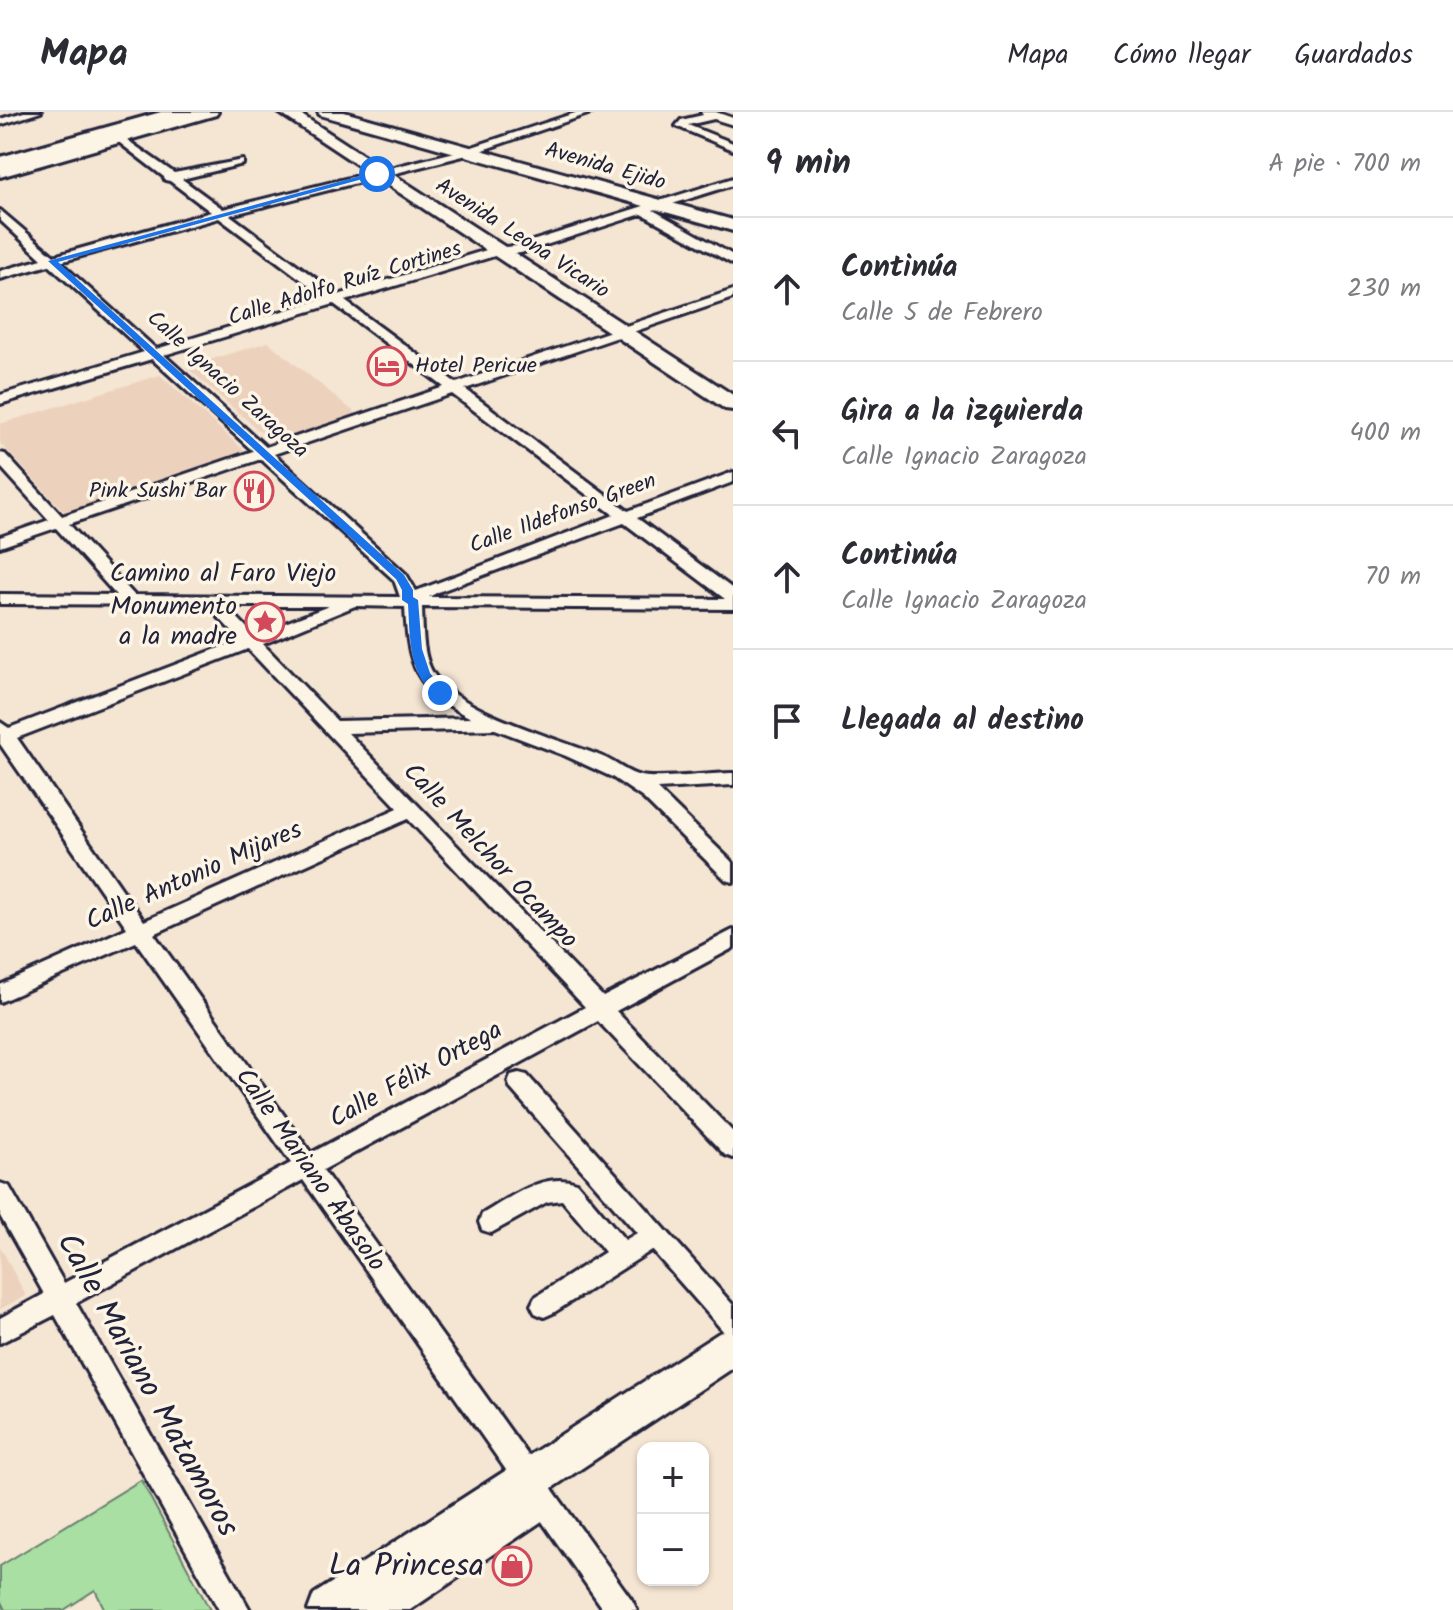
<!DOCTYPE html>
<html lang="es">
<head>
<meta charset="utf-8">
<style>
  :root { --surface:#fff; --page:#f7f7f7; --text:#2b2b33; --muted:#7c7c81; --line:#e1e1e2 }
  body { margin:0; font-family:Kalam,sans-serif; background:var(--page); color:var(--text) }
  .controls { position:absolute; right:24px; bottom:24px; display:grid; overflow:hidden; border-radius:16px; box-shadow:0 2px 6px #0004 }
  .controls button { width:72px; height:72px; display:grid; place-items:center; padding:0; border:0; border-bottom:2px solid var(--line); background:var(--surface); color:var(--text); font:40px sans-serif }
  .stop { position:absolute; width:24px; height:24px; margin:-18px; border:6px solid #1a73e8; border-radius:50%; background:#fff }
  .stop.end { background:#1a73e8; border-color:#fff; box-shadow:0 2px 8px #0008 }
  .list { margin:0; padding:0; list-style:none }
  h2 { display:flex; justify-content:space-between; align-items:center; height:104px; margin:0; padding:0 32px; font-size:34px }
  h2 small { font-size:26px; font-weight:400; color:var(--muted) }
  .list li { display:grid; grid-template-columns:52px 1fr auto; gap:24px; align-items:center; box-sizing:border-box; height:144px; padding:0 32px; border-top:2px solid var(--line) }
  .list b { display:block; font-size:30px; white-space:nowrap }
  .list p { margin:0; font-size:26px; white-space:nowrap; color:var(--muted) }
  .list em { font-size:26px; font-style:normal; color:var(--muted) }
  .icon { flex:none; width:44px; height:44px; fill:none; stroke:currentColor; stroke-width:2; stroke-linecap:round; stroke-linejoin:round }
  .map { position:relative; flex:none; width:733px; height:1498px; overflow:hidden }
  header { display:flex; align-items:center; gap:48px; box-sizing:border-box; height:112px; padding:0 40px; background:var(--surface); border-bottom:2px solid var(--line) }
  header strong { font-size:38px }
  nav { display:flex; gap:44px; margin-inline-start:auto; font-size:28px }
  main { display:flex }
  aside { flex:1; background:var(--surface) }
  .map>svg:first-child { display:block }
  .built { fill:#ecd2bd }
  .green { fill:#a9dfa2; stroke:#66806e; stroke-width:2 }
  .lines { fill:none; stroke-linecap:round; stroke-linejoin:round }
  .street-casing { stroke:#22223b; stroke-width:6 }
  .secondary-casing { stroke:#22223b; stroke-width:6 }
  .highway-casing { stroke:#22223b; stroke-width:6 }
  .street { fill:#fcf5e5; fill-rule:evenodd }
  .secondary { fill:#fcf5e5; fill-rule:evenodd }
  .highway { fill:#fcf5e5; fill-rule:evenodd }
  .route { fill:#1a73e8 }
  .labels { text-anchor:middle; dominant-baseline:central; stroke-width:7; stroke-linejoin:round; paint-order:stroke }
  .far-street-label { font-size:22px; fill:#22223b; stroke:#fcf5e5 }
  .far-poi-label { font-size:22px; fill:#22223b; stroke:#fcf5e5; text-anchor:start }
  .street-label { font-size:26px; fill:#22223b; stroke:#fcf5e5 }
  .poi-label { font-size:26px; fill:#22223b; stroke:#fcf5e5; text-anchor:end }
  .near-street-label { font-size:32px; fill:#22223b; stroke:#fcf5e5 }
  .near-poi-label { font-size:32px; fill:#22223b; stroke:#fcf5e5; text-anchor:end }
</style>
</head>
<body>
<header>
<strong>Mapa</strong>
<nav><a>Mapa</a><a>Cómo llegar</a><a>Guardados</a></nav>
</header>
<main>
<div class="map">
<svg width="733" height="1498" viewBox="0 0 733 1498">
  <rect width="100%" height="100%" fill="#f5e5d3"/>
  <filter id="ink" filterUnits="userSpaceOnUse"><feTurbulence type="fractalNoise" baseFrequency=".0125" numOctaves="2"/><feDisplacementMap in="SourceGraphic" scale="16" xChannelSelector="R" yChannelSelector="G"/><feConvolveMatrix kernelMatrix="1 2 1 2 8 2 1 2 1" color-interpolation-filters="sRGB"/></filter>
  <g filter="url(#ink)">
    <g class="built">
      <polygon points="268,230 358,303 273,331 186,255"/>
      <polygon points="160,263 247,341 66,402 0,331 0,312"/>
      <polygon points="0,1134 26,1184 0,1197"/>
    </g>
    <polygon class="green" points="141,1368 210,1498 105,1498 95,1478 64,1498 5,1498 0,1488 0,1454"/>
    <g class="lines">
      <g class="street-casing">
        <g id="street">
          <polygon points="24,0 41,0 0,13 0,7"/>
          <path d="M 578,0 L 594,0 L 471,42 L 230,103 L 338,183 L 493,136 L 516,134 L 733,66 L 733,73 L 653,98 L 733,143 L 733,152 L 642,102 L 521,141 L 498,143 L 345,189 L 456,271 L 733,178 L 733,186 L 465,277 L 628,399 L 733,360 L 733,370 L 637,406 L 733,477 L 733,497 L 422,495 C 423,516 422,543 433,561 C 458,600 559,627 603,645 C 615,650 629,662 641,664 C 658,668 712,661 733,661 L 733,673 L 657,677 L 733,751 L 733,770 L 726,768 L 643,686 L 612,665 L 566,644 L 495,617 L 348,621 L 603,885 L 733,818 L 733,836 L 616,899 L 733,1020 L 733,1046 L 725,1043 L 598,909 L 323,1058 L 632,1488 L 637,1498 L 604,1498 L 303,1068 L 76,1191 L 250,1498 L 219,1498 L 55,1203 L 0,1231 L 0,1206 L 44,1182 L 0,1104 L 0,1071 L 9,1074 L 64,1171 L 291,1051 L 136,830 L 0,890 L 0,873 L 127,816 L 0,632 L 0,610 L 9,616 L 240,528 L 207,493 L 0,492 L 0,482 L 116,483 L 56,416 L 0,435 L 0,425 L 49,408 L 0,354 L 0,341 L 5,342 L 62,404 L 253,339 L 152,247 L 0,292 L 0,283 L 144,240 L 49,153 L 0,167 L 0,159 L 42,147 L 0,108 L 0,98 L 54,144 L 211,100 L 170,69 L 165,68 L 164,65 L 116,28 L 115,26 L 120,23 L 174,61 L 243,48 L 243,52 L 182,67 L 223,97 L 463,38 ZM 219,106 L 326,186 L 156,237 L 60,150 ZM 334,192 L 444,275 L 266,335 L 164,243 ZM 452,282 L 614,403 L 416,479 L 406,462 L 274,342 ZM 261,347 L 394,468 L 400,485 L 134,483 L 69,412 ZM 624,411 L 725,487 L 429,485 L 438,480 ZM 226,494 L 329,494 L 254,523 ZM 355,494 L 405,495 C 408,555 415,577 471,606 L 337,609 L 263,532 ZM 248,537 L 398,696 L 144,809 L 17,626 ZM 408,707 L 585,895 L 311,1041 L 154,822 Z"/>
          <polygon points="701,0 716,0 733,6 733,13 714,7 688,13 733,31 733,38 676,14 681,8 703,3"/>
          <path d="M 519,961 L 527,963 L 733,1193 L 733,1224 L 724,1220 L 652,1138 L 553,1201 L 544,1205 L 535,1201 L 531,1193 L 535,1185 L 605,1140 L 562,1088 L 547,1090 L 491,1121 L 482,1118 L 479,1110 L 482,1102 C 510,1086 543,1059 577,1071 L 625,1128 L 637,1121 L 511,977 L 508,970 L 511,963 Z"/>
        </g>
      </g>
      <g class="secondary-casing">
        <g id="secondary">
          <polygon points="192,0 218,0 216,3 0,65 0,55"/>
          <polygon points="278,0 297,0 733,283 733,298 725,297"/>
          <polygon points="318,0 344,0 733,108 733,119 320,3"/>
          <polygon points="733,1216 733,1256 552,1376 557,1388 551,1403 410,1498 308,1498 314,1482 719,1221"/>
        </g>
      </g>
      <g class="highway-casing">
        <polygon id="highway" points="161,0 194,0 191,4 0,58 0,45"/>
      </g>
      <use href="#street" class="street"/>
      <use href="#secondary" class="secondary"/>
      <use href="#highway" class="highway"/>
    </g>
  </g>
  <path class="route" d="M 375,60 L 381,62 L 58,150 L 404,463 L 413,478 L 413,485 L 418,488 L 422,537 L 430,561 L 446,581 L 440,585 C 408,569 410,522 408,492 L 402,488 L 402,478 L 396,467 L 48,149 Z"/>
  <defs>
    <g id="hotel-ring" transform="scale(2)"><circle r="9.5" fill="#fcf5e5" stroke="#d1495b" stroke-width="1.5"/><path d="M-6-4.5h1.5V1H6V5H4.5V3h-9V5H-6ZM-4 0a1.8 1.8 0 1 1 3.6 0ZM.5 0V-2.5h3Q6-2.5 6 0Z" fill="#d1495b"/></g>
    <g id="restaurant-ring" transform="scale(2)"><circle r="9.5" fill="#fcf5e5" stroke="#d1495b" stroke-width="1.5"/><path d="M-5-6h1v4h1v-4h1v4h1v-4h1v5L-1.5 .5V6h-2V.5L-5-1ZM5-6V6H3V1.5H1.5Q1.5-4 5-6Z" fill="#d1495b"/></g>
    <g id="sight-ring" transform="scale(2)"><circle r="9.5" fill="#fcf5e5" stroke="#d1495b" stroke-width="1.5"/><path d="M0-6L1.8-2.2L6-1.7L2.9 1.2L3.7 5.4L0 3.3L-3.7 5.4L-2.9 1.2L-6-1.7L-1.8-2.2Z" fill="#d1495b"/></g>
    <g id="shop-ring" transform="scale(2)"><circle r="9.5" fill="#fcf5e5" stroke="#d1495b" stroke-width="1.5"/><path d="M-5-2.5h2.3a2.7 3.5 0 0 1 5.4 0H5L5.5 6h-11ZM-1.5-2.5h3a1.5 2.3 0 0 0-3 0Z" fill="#d1495b"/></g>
  </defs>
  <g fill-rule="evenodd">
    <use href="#hotel-ring" x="387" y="254"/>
    <use href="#restaurant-ring" x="254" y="379"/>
    <use href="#sight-ring" x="265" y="510"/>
    <use href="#shop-ring" x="512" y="1454"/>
  </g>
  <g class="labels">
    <g class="far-street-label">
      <text transform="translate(605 55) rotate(16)">Avenida Ejido</text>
      <text transform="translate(522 127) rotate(33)">Avenida Leona Vicario</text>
      <text transform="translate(345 172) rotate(-17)">Calle Adolfo Ruíz Cortines</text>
      <text transform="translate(227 273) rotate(42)">Calle Ignacio Zaragoza</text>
      <text transform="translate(563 402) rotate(-20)">Calle Ildefonso Green</text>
    </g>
    <g class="far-poi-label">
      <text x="415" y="254">Hotel Pericue</text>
      <text x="226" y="379" text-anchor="end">Pink Sushi Bar</text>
    </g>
    <g class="street-label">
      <text x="223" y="462">Camino al Faro Viejo</text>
      <text transform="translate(490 744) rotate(47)">Calle Melchor Ocampo</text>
      <text transform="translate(194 764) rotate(-24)">Calle Antonio Mijares</text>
      <text transform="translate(416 963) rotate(-29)">Calle Félix Ortega</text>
      <text transform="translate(310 1058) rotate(55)">Calle Mariano Abasolo</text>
    </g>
    <g class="poi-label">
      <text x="237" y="495">Monumento<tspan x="237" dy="30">a la madre</tspan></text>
    </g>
    <g class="near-street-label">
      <text transform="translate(147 1273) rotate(61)">Calle Mariano Matamoros</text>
    </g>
    <g class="near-poi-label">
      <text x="484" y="1454">La Princesa</text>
    </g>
  </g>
</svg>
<div class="controls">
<button>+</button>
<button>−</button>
</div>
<div class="stop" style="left:377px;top:62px"></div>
<div class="stop end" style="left:440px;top:581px"></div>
</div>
<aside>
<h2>9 min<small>A pie · 700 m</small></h2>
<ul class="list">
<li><svg class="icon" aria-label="ahead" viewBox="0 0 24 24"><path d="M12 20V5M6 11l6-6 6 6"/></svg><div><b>Continúa</b><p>Calle 5 de Febrero</p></div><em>230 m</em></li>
<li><svg class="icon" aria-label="left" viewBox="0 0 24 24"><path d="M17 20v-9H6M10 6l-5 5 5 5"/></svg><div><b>Gira a la izquierda</b><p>Calle Ignacio Zaragoza</p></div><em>400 m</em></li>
<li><svg class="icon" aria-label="ahead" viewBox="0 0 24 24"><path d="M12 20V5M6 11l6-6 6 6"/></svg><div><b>Continúa</b><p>Calle Ignacio Zaragoza</p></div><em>70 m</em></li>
<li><svg class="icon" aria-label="arrive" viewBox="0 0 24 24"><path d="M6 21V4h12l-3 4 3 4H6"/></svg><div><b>Llegada al destino</b></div></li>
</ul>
</aside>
</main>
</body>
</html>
